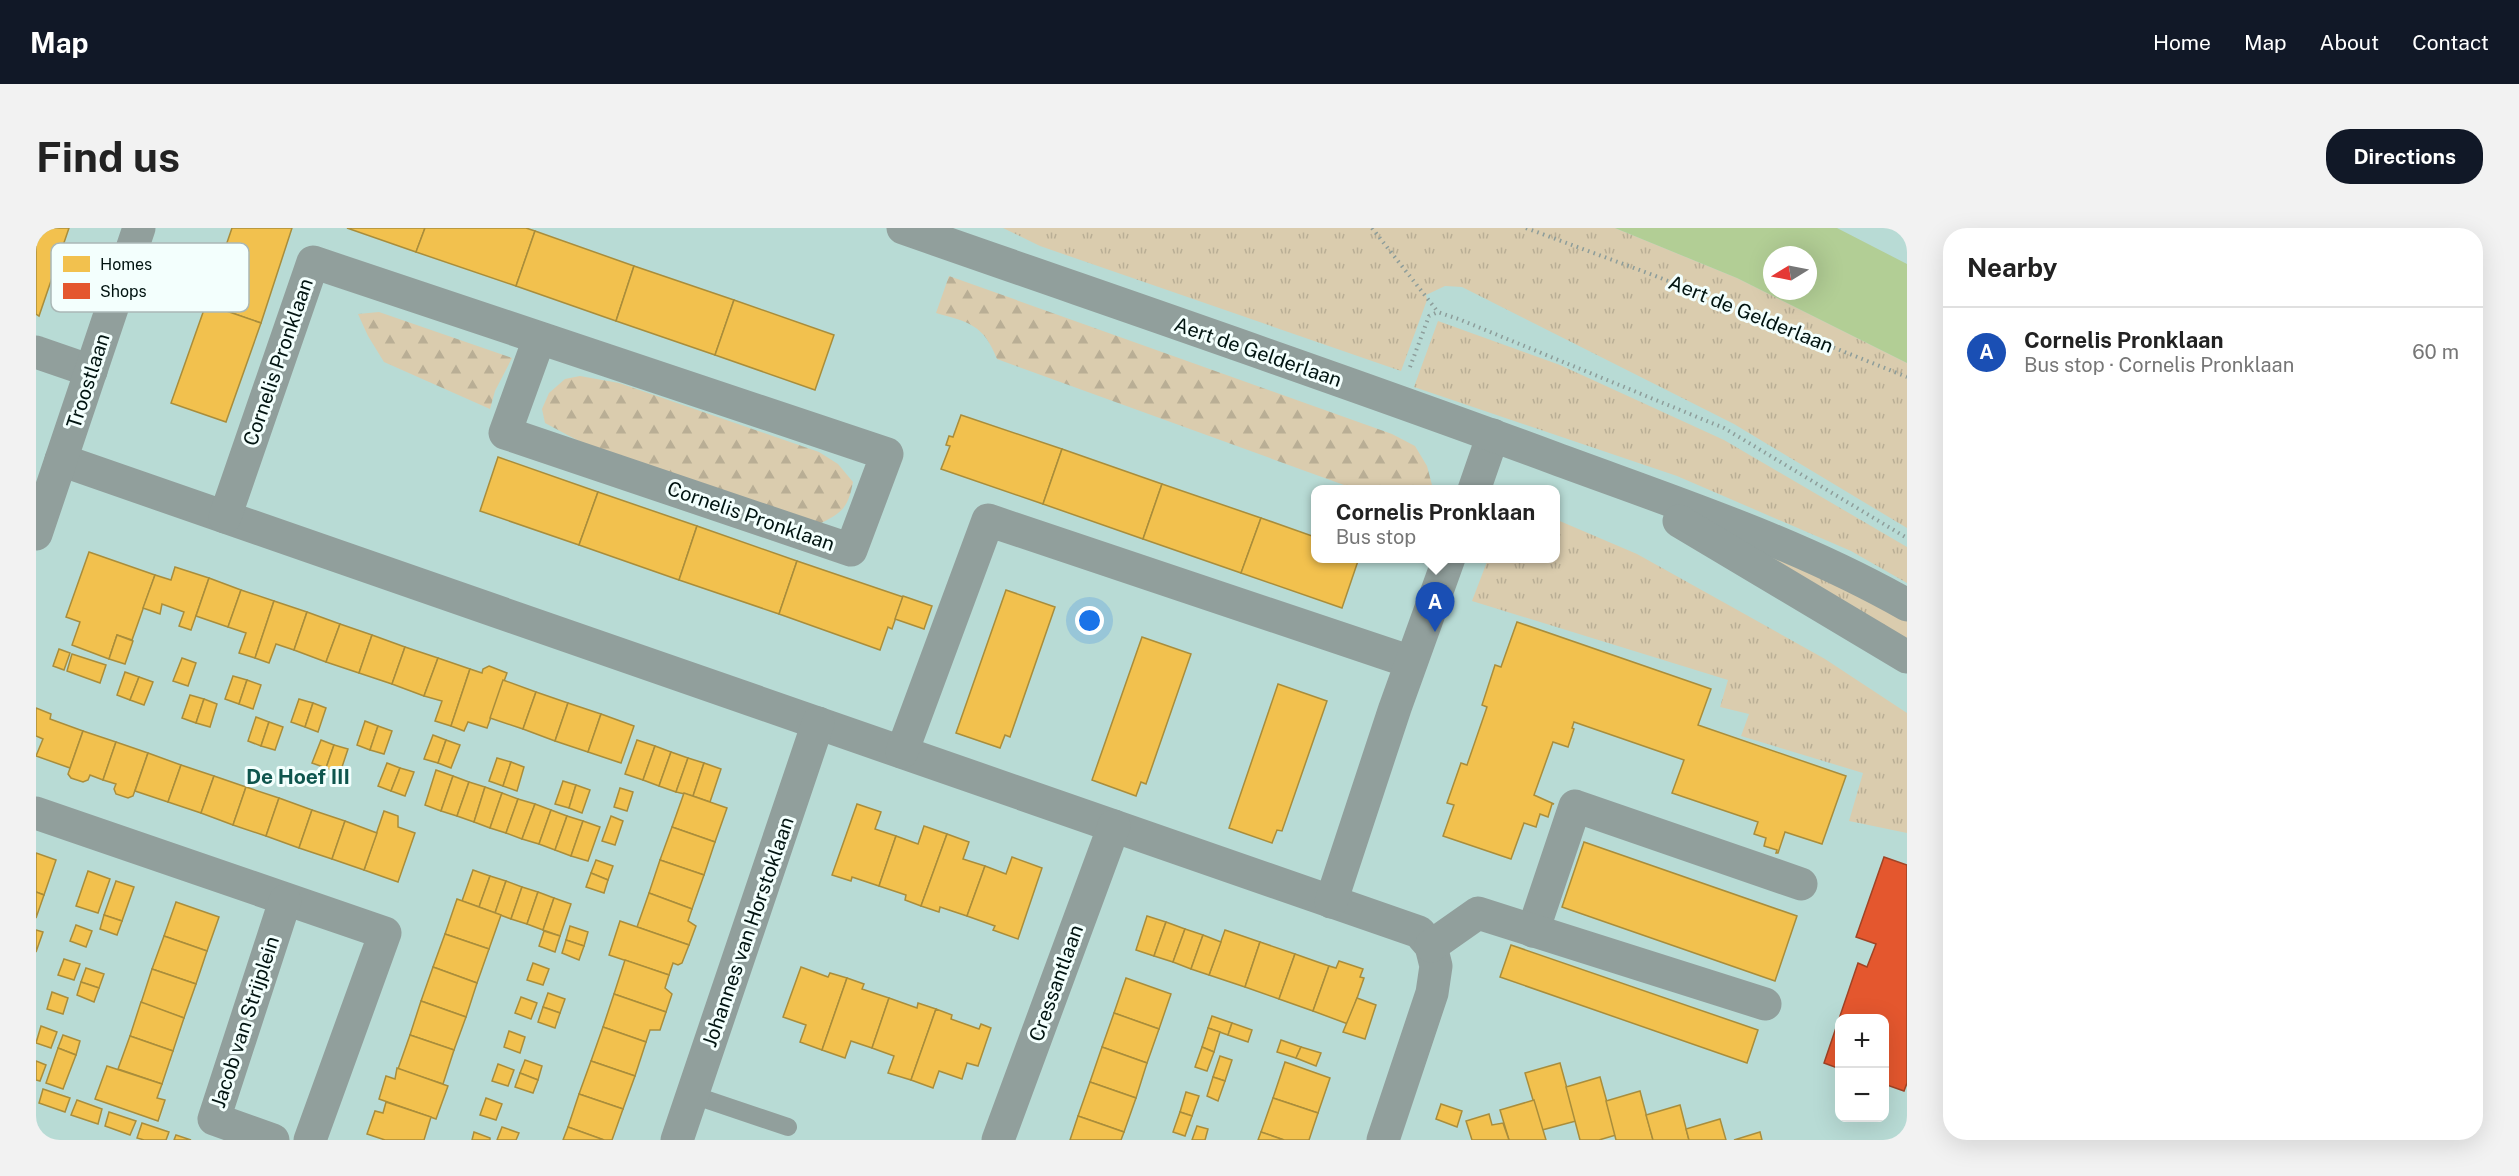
<!DOCTYPE html>
<html lang="en">
<head>
<meta charset="utf-8">
<style>
  :root { --surface:#fff; --page:#f2f2f2; --text:#222; --muted:#767676; --line:#e0e0e0; --accent:#111827 }
  body { margin:0; font-family:"Public Sans",sans-serif; background:var(--page); color:var(--text) }
  .controls { position:absolute; right:18px; bottom:18px; display:grid; overflow:hidden; border-radius:12px; box-shadow:0 6px 24px #0002 }
  .controls button { width:54px; height:54px; display:grid; place-items:center; padding:0; border:0; border-bottom:2px solid var(--line); background:var(--surface); color:var(--text); font:30px sans-serif }
  .compass { position:absolute; left:1727px; top:18px; width:54px; height:54px; border-radius:50%; background:var(--surface); box-shadow:0 6px 24px #0002; rotate:260deg }
  .you { position:absolute; left:1054px; top:393px; width:21px; height:21px; margin:-15px; border:4px solid #fff; border-radius:50%; background:#1a73e8; box-shadow:0 0 0 9px #1a73e833 }
  .badge { display:grid; place-items:center; width:39px; height:39px; border-radius:50%; background:var(--accent); color:#fff; font-size:20px; font-weight:700 }
  .pin { position:absolute; translate:-50% -50px; filter:drop-shadow(0 2px 3px #0008) }
  .pin::after { content:''; position:absolute; top:32px; width:21px; height:18px; background:inherit; clip-path:polygon(0 0,100% 0,50% 100%) }
  .popup { position:absolute; left:1275px; top:257px; width:249px; height:78px; box-sizing:border-box; display:grid; place-content:center; border-radius:12px; background:var(--surface); filter:drop-shadow(0 2px 4px #0005); font-size:20px; white-space:nowrap; color:var(--muted) }
  .popup b { font-size:22px; color:var(--text) }
  .popup::after { content:''; position:absolute; left:50%; top:100%; margin-left:-12px; border:12px solid transparent; border-top-color:var(--surface) }
  .list { margin:0; padding:0; list-style:none }
  h2 { display:flex; justify-content:space-between; align-items:center; height:78px; margin:0; padding:0 24px; font-size:26px }
  h2 small { font-size:20px; font-weight:400; color:var(--muted) }
  .list li { display:grid; grid-template-columns:39px 1fr auto; gap:18px; align-items:center; box-sizing:border-box; height:90px; padding:0 24px; border-top:2px solid var(--line) }
  .list b { display:block; font-size:22px; white-space:nowrap }
  .list p { margin:0; font-size:20px; white-space:nowrap; color:var(--muted) }
  .list em { font-size:20px; font-style:normal; color:var(--muted) }
  .map { position:relative; flex:none; width:1871px; height:912px; overflow:hidden; border-radius:24px }
  header { display:flex; align-items:center; gap:36px; box-sizing:border-box; height:84px; padding:0 30px; background:var(--accent); color:#fff }
  header strong { font-size:28px }
  nav { display:flex; gap:33px; margin-inline-start:auto; font-size:21px }
  .intro { display:flex; align-items:center; justify-content:space-between; box-sizing:border-box; height:144px; padding:0 36px }
  h1 { margin:0; font-size:42px }
  .button { padding:15px 27px; border-radius:24px; background:var(--accent); color:#fff; font-size:21px; font-weight:700 }
  main { display:flex; gap:36px; padding:0 36px }
  aside { flex:1; background:var(--surface); border-radius:24px; box-shadow:0 6px 24px #0002 }
  .map>svg:first-child { display:block }
  .grass { fill:url(#grass-tufts) }
  .forest { fill:url(#forest-firs) }
  .water { fill:#b2ce95; fill-rule:evenodd }
  .homes { fill:#f2c14e; stroke:#a98d3b; stroke-width:1.5 }
  .shops { fill:#e4572e; stroke:#a04325; stroke-width:1.5 }
  .lines { fill:none; stroke-linecap:round; stroke-linejoin:round }
  .path { stroke:#8d9d9a; stroke-width:4; stroke-dasharray:1.5 4.5; stroke-linecap:butt }
  .service { stroke:#919f9c; stroke-width:18 }
  .minor { stroke:#919f9c; stroke-width:33 }
  .tertiary { stroke:#919f9c; stroke-width:33 }
  .labels { text-anchor:middle; dominant-baseline:central; stroke-width:6; stroke-linejoin:round; paint-order:stroke }
  .street-label { font-size:20px; fill:#001310; stroke:#f3fffd }
  .neighbourhood-label { font-size:21px; font-weight:bold; fill:#0e554d; stroke:#f3fffd }
  .key { fill:#f3fffd; stroke:#aab8b6; stroke-width:1.5 }
  .key-label { font-size:16px; fill:#001310 }
</style>
</head>
<body>
<header>
<strong>Map</strong>
<nav><a>Home</a><a>Map</a><a>About</a><a>Contact</a></nav>
</header>
<div class="intro"><h1>Find us</h1><a class="button">Directions</a></div>
<main>
<div class="map">
<svg width="1871" height="912" viewBox="0 0 1871 912">
  <defs>
    <pattern id="grass-tufts" width="24" height="20" patternUnits="userSpaceOnUse" patternTransform="scale(1.5)"><rect width="24" height="20" fill="#daccae"/><path d="M3 7l-1-3M5 7V3M7 7l1-3M15 17l-1-3M17 17v-4M19 17l1-3" fill="none" stroke="#b9ae95"/></pattern>
    <pattern id="forest-firs" width="22" height="20" patternUnits="userSpaceOnUse" patternTransform="scale(1.5)"><rect width="22" height="20" fill="#daccae"/><path d="M5 1l3.5 6h-7zM16 11l3.5 6h-7z" fill="#b9ae95"/></pattern>
  </defs>
  <rect width="100%" height="100%" fill="#b8dbd5"/>
  <g class="grass">
    <polygon points="967,0 1579,0 1701,50 1871,135 1871,300 1698,196 1426,59 1409,58 1390,67 1391,72 1365,143 1004,18"/>
    <polygon points="1402,93 1524,137 1688,212 1871,319 1871,355 1815,323 1641,248 1378,159"/>
    <polygon points="1519,291 1601,326 1789,431 1871,485 1871,605 1813,593 1827,545 1705,508 1713,486 1684,479 1692,452 1436,373 1452,331 1519,330"/>
    <polygon points="1733,328 1871,387 1871,414"/>
  </g>
  <g class="forest">
    <path d="M 913,48 L 1356,206 L 1379,218 L 1391,238 L 1397,261 L 1319,261 L 961,131 C 948,97 933,94 900,85 Z"/>
    <polygon points="343,84 476,130 459,163 454,181 348,134 332,108 322,86"/>
    <path d="M 544,148 L 583,155 L 783,224 L 802,236 L 817,254 C 812,280 806,285 783,296 L 588,237 L 509,195 L 506,181 L 513,165 L 529,151 Z"/>
  </g>
  <path class="water" d="M 1579,0 L 1801,0 L 1871,36 L 1871,135 L 1701,50 ZM 1736,27 L 1772,27 L 1772,63 L 1736,63 Z"/>
  <g class="homes">
    <polygon points="0,0 33,0 3,88 0,86"/>
    <polygon points="196,0 256,0 225,95 170,76"/>
    <polygon points="311,0 389,0 380,24"/>
    <polygon points="389,0 490,0 499,3 480,58 380,24"/>
    <polygon points="499,3 598,38 580,93 480,58"/>
    <polygon points="598,38 698,72 679,127 580,93"/>
    <polygon points="698,72 798,107 779,162 679,127"/>
    <polygon points="170,76 225,95 190,194 135,175"/>
    <polygon points="925,187 1026,221 1007,276 905,241 914,218 910,217 913,208 917,209"/>
    <polygon points="1026,221 1126,256 1107,311 1007,276"/>
    <polygon points="462,229 562,264 543,317 444,283"/>
    <polygon points="1126,256 1225,290 1205,345 1107,311"/>
    <polygon points="562,264 661,298 643,352 543,317"/>
    <polygon points="1225,290 1279,309 1279,330 1323,330 1306,380 1205,345"/>
    <polygon points="661,298 761,333 743,386 643,352"/>
    <polygon points="53,324 119,347 96,412 81,407 73,431 36,417 44,394 30,389"/>
    <polygon points="761,333 867,369 856,401 852,399 844,422 743,386"/>
    <polygon points="139,339 173,350 155,402 143,398 148,384 126,376 124,386 107,380 119,347 135,352"/>
    <polygon points="173,350 205,362 192,399 160,388"/>
    <polygon points="205,362 238,373 219,430 203,425 210,405 192,399"/>
    <polygon points="970,362 1019,379 974,509 969,507 964,520 920,505"/>
    <polygon points="867,368 896,378 888,401 859,391"/>
    <polygon points="238,373 271,384 258,422 240,416 233,435 219,430"/>
    <polygon points="271,384 304,396 290,434 258,422"/>
    <polygon points="1481,394 1675,461 1662,497 1810,548 1786,616 1749,604 1742,625 1740,625 1741,622 1728,618 1730,610 1718,606 1722,594 1636,565 1648,532 1538,494 1536,500 1538,501 1532,519 1517,514 1498,567 1518,576 1516,576 1512,589 1504,586 1500,599 1488,595 1475,631 1407,608 1418,577 1411,575 1425,535 1431,537 1451,479 1446,477 1459,437 1465,439"/>
    <polygon points="304,396 336,407 323,445 290,434"/>
    <polygon points="81,407 97,413 89,436 73,431"/>
    <polygon points="336,407 369,419 356,456 323,445"/>
    <polygon points="1106,409 1155,426 1110,556 1105,554 1100,568 1056,552"/>
    <polygon points="369,419 402,430 388,468 356,456"/>
    <polygon points="23,421 34,425 28,442 17,438"/>
    <polygon points="36,426 70,437 64,455 31,443"/>
    <polygon points="146,430 160,435 152,458 137,453"/>
    <polygon points="402,430 434,441 415,498 399,493 406,473 388,468"/>
    <polygon points="453,438 471,445 451,500 432,494 428,503 415,498 434,441 446,445 447,441"/>
    <polygon points="89,444 103,449 94,472 81,467"/>
    <polygon points="197,448 211,452 203,476 189,471"/>
    <polygon points="103,449 117,454 108,477 94,472"/>
    <polygon points="211,452 225,457 217,481 203,476"/>
    <polygon points="467,452 500,464 487,501 454,490"/>
    <polygon points="1242,456 1291,473 1246,603 1241,602 1236,615 1193,600"/>
    <polygon points="500,464 532,475 519,513 487,501"/>
    <polygon points="154,467 168,471 160,495 146,490"/>
    <polygon points="168,471 181,476 174,499 160,495"/>
    <polygon points="263,471 277,475 269,499 255,494"/>
    <polygon points="277,475 290,480 282,504 269,499"/>
    <polygon points="532,475 565,486 552,524 519,513"/>
    <polygon points="0,480 15,486 14,491 47,503 34,540 0,528 7,511 0,508"/>
    <polygon points="565,486 598,498 585,535 552,524"/>
    <polygon points="220,489 233,494 225,518 212,513"/>
    <polygon points="329,493 342,498 334,522 321,517"/>
    <polygon points="233,494 247,499 239,522 225,518"/>
    <polygon points="342,498 356,503 348,526 334,522"/>
    <polygon points="47,503 80,514 67,552 54,547 52,552 47,554 35,550 32,546"/>
    <polygon points="397,507 410,512 402,535 388,531"/>
    <polygon points="285,512 298,517 290,540 276,535"/>
    <polygon points="410,512 424,517 415,540 402,535"/>
    <polygon points="601,512 619,518 607,552 589,546"/>
    <polygon points="80,514 112,525 97,568 92,570 80,566 78,561 80,556 67,552"/>
    <polygon points="298,517 312,521 304,545 290,540"/>
    <polygon points="619,518 635,524 623,558 607,552"/>
    <polygon points="635,524 652,530 640,564 623,558"/>
    <polygon points="112,525 145,537 132,574 99,563"/>
    <polygon points="461,530 475,534 467,558 453,553"/>
    <polygon points="652,530 668,535 657,568 640,564"/>
    <polygon points="475,534 488,539 481,563 467,558"/>
    <polygon points="351,535 364,540 355,563 342,558"/>
    <polygon points="668,535 685,541 674,574 657,568"/>
    <polygon points="145,537 178,548 165,585 132,574"/>
    <polygon points="364,540 378,544 369,568 355,563"/>
    <polygon points="400,542 417,548 405,583 389,577"/>
    <polygon points="178,548 210,559 197,597 165,585"/>
    <polygon points="417,548 433,554 421,588 405,583"/>
    <polygon points="527,553 540,557 533,580 519,576"/>
    <polygon points="433,554 449,559 438,594 421,588"/>
    <polygon points="540,557 554,562 546,585 533,580"/>
    <polygon points="210,559 243,570 230,608 197,597"/>
    <polygon points="449,559 466,565 454,600 438,594"/>
    <polygon points="584,560 597,564 591,583 578,579"/>
    <polygon points="466,565 482,571 470,605 454,600"/>
    <polygon points="648,565 691,580 679,614 636,599"/>
    <polygon points="243,570 276,582 263,620 230,608"/>
    <polygon points="482,571 499,576 486,611 470,605"/>
    <polygon points="499,576 515,582 503,616 486,611"/>
    <polygon points="821,576 845,584 839,601 860,608 843,658 816,649 815,653 796,647"/>
    <polygon points="276,582 309,593 296,631 263,620"/>
    <polygon points="515,582 531,588 519,622 503,616"/>
    <polygon points="348,583 362,588 362,599 379,605 362,654 328,642"/>
    <polygon points="531,588 547,593 535,628 519,622"/>
    <polygon points="575,588 587,593 579,617 566,613"/>
    <polygon points="309,593 341,605 328,642 296,631"/>
    <polygon points="547,593 564,599 552,633 535,628"/>
    <polygon points="888,598 911,606 885,678 869,672 870,667 843,658 860,608 882,616"/>
    <polygon points="636,599 679,614 668,647 624,632"/>
    <polygon points="911,606 933,614 927,631 949,638 931,688 904,679 903,684 885,678"/>
    <polygon points="1548,614 1761,688 1739,753 1526,679"/>
    <polygon points="0,625 20,632 8,667 0,664"/>
    <polygon points="976,629 1006,640 982,711 957,702 959,698 931,688 949,638 970,646"/>
    <polygon points="560,632 577,638 572,652 555,645"/>
    <polygon points="624,632 668,647 656,681 613,665"/>
    <polygon points="437,642 454,648 443,679 426,673"/>
    <polygon points="52,643 74,651 62,685 40,678"/>
    <polygon points="555,645 572,652 568,665 550,659"/>
    <polygon points="454,648 470,653 459,685 443,679"/>
    <polygon points="80,653 98,659 86,693 68,687"/>
    <polygon points="470,653 486,659 475,691 459,685"/>
    <polygon points="486,659 502,664 491,696 475,691"/>
    <polygon points="0,664 8,667 0,690"/>
    <polygon points="502,664 518,670 507,702 491,696"/>
    <polygon points="613,665 656,681 652,693 660,698 653,717 601,699"/>
    <polygon points="518,670 535,676 524,708 507,702"/>
    <polygon points="421,671 465,687 453,721 409,706"/>
    <polygon points="140,674 183,689 171,723 128,708"/>
    <polygon points="68,687 86,693 81,707 64,701"/>
    <polygon points="1111,688 1130,694 1118,728 1100,722"/>
    <polygon points="584,693 653,717 646,735 642,737 637,735 633,747 573,727"/>
    <polygon points="1130,694 1149,701 1137,734 1118,728"/>
    <polygon points="40,697 56,703 50,719 34,713"/>
    <polygon points="534,698 552,704 548,718 530,712"/>
    <polygon points="1149,701 1167,707 1155,741 1137,734"/>
    <polygon points="0,702 7,704 0,724"/>
    <polygon points="1189,702 1224,714 1209,759 1173,747"/>
    <polygon points="508,703 524,708 519,724 503,718"/>
    <polygon points="409,706 453,721 441,755 397,739"/>
    <polygon points="1167,707 1185,714 1173,747 1155,741"/>
    <polygon points="128,708 171,723 160,756 116,741"/>
    <polygon points="530,712 548,718 543,732 526,725"/>
    <polygon points="1224,714 1259,726 1243,771 1209,759"/>
    <polygon points="1475,717 1722,802 1711,835 1464,749"/>
    <polygon points="1259,726 1293,738 1277,783 1243,771"/>
    <polygon points="28,731 44,736 38,752 22,747"/>
    <polygon points="589,732 633,747 629,760 636,766 630,784 578,766"/>
    <polygon points="1303,733 1327,741 1324,749 1328,750 1312,796 1277,783 1293,738 1300,740"/>
    <polygon points="497,735 513,741 507,757 491,752"/>
    <polygon points="397,739 441,755 430,789 385,773"/>
    <polygon points="765,739 792,749 794,745 811,750 786,822 764,814 770,797 747,789"/>
    <polygon points="50,740 68,746 63,760 45,754"/>
    <polygon points="116,741 160,756 148,790 105,775"/>
    <polygon points="811,750 828,756 826,761 853,770 836,820 815,813 809,830 786,822"/>
    <polygon points="1090,750 1135,766 1123,801 1078,785"/>
    <polygon points="45,754 63,760 58,774 41,767"/>
    <polygon points="16,764 32,770 27,786 11,781"/>
    <polygon points="512,765 529,771 524,785 507,779"/>
    <polygon points="578,766 630,784 624,802 614,802 610,814 567,799"/>
    <polygon points="485,769 501,775 495,791 479,785"/>
    <polygon points="853,770 881,780 882,775 900,781 875,852 852,845 858,828 836,820"/>
    <polygon points="1321,770 1340,777 1329,811 1307,804"/>
    <polygon points="385,773 430,789 418,822 374,807"/>
    <polygon points="105,774 148,790 137,823 94,808"/>
    <polygon points="507,779 524,785 519,800 502,794"/>
    <polygon points="900,781 916,787 915,791 943,801 945,796 955,800 942,838 931,835 926,851 903,843 897,860 875,852"/>
    <polygon points="1078,785 1123,801 1111,835 1066,819"/>
    <polygon points="1176,788 1196,795 1192,807 1172,800"/>
    <polygon points="1196,795 1216,802 1212,814 1192,807"/>
    <polygon points="5,798 21,804 15,820 0,815"/>
    <polygon points="567,799 610,814 599,848 555,833"/>
    <polygon points="1172,800 1184,804 1178,824 1166,819"/>
    <polygon points="473,803 489,809 484,825 468,819"/>
    <polygon points="27,807 44,813 40,827 22,820"/>
    <polygon points="374,807 418,822 407,856 362,841"/>
    <polygon points="94,808 137,823 126,856 82,841"/>
    <polygon points="1245,812 1265,819 1260,830 1241,824"/>
    <polygon points="1066,819 1111,835 1100,870 1054,854"/>
    <polygon points="1166,819 1178,824 1171,843 1159,839"/>
    <polygon points="1265,819 1285,825 1280,838 1260,830"/>
    <polygon points="22,820 40,827 27,861 10,855"/>
    <polygon points="1184,828 1196,832 1189,853 1177,849"/>
    <polygon points="489,832 506,838 502,852 484,845"/>
    <polygon points="0,833 10,837 4,853 0,852"/>
    <polygon points="555,833 599,848 587,881 543,866"/>
    <polygon points="1249,834 1294,850 1282,885 1237,870"/>
    <polygon points="1524,835 1540,893 1506,902 1489,845"/>
    <polygon points="462,836 478,842 472,858 456,853"/>
    <polygon points="71,838 126,856 121,870 129,872 122,893 59,871"/>
    <polygon points="361,840 412,858 400,891 343,871 350,848 359,851"/>
    <polygon points="484,845 502,852 497,865 479,859"/>
    <polygon points="1177,849 1189,853 1182,873 1171,868"/>
    <polygon points="1564,849 1580,907 1563,912 1544,912 1530,859"/>
    <polygon points="1054,854 1100,870 1088,904 1042,888"/>
    <polygon points="7,861 34,870 29,884 3,875"/>
    <polygon points="1604,863 1617,912 1580,912 1570,873"/>
    <polygon points="1150,864 1163,868 1156,888 1144,884"/>
    <polygon points="543,866 587,881 576,912 568,912 532,899"/>
    <polygon points="450,870 466,876 460,892 444,887"/>
    <polygon points="1237,870 1282,885 1273,912 1248,912 1225,904"/>
    <polygon points="41,872 66,881 62,896 35,887"/>
    <polygon points="1498,872 1510,912 1473,912 1464,882"/>
    <polygon points="350,874 395,889 388,912 349,912 331,906 339,883 347,885"/>
    <polygon points="1405,876 1426,883 1421,899 1400,891"/>
    <polygon points="1644,877 1653,912 1617,912 1610,887"/>
    <polygon points="73,884 100,893 94,907 69,898"/>
    <polygon points="1144,884 1156,888 1149,908 1137,904"/>
    <polygon points="1453,886 1456,897 1467,895 1473,912 1436,912 1430,893"/>
    <polygon points="1042,888 1088,904 1085,912 1034,912"/>
    <polygon points="1684,891 1690,912 1653,912 1650,901"/>
    <polygon points="106,895 133,904 130,912 108,912 101,910"/>
    <polygon points="1161,898 1172,901 1169,912 1156,912"/>
    <polygon points="466,899 483,905 480,912 461,912"/>
    <polygon points="532,899 568,912 527,912"/>
    <polygon points="438,904 454,910 454,912 436,912"/>
    <polygon points="1225,904 1248,912 1222,912"/>
    <polygon points="1724,904 1726,912 1698,912"/>
    <polygon points="140,907 155,912 138,912"/>
  </g>
  <polygon class="shops" points="1848,629 1871,637 1871,855 1868,863 1848,856 1848,790 1804,790 1804,841 1788,835 1822,735 1831,739 1840,716 1820,709"/>
  <g class="lines">
    <g class="path">
      <polyline points="1336,0 1402,84"/>
      <polyline points="1490,0 1617,47 1871,149"/>
      <polyline points="1374,139 1393,88 1402,84 1425,92 1688,200 1871,310"/>
    </g>
    <polyline class="service" points="657,867 752,899"/>
    <g class="minor">
      <polyline points="0,124 55,143"/>
      <polyline points="25,232 1383,704 1395,718 1400,738 1396,765 1347,912"/>
      <polyline points="1438,262 1457,207"/>
      <polyline points="189,289 277,34 851,226 815,322 469,205 503,111"/>
      <polyline points="0,306 103,0"/>
      <polyline points="866,524 952,292 1375,434"/>
      <polyline points="0,585 349,705 274,912"/>
      <polyline points="1295,674 1359,480 1413,330"/>
      <polyline points="1497,703 1539,578 1765,656"/>
      <polyline points="1395,718 1442,685 1729,776"/>
      <polyline points="237,912 178,891 249,673"/>
      <polyline points="641,912 782,495"/>
      <polyline points="962,912 1078,598"/>
    </g>
    <g class="tertiary">
      <path d="M 867,0 C 1084,76 1303,150 1518,230 C 1637,274 1760,314 1871,377"/>
      <polyline points="1643,293 1871,429"/>
    </g>
  </g>
  <g class="labels">
    <g class="street-label">
      <text transform="translate(1715 86) rotate(22)">Aert de Gelderlaan</text>
      <text transform="translate(1222 124) rotate(19)">Aert de Gelderlaan</text>
      <text transform="translate(242 134) rotate(-71)">Cornelis Pronklaan</text>
      <text transform="translate(52 153) rotate(-72)">Troostlaan</text>
      <text transform="translate(715 288) rotate(19)">Cornelis Pronklaan</text>
      <text transform="translate(712 704) rotate(-71)">Johannes van Horstoklaan</text>
      <text transform="translate(1020 755) rotate(-70)">Cressantlaan</text>
      <text transform="translate(209 794) rotate(-72)">Jacob van Strijplein</text>
    </g>
    <g class="neighbourhood-label">
      <text x="262" y="548">De Hoef III</text>
    </g>
  </g>
  <rect x="15" y="15" width="198" height="69" rx="9" class="key"/>
  <rect x="27" y="28" width="27" height="16" fill="#f2c14e"/>
  <rect x="27" y="55" width="27" height="16" fill="#e4572e"/>
  <g class="key-label">
    <text x="64" y="42">Homes</text>
    <text x="64" y="69">Shops</text>
  </g>
</svg>
<div class="controls">
<button>+</button>
<button>−</button>
</div>
<svg class="compass" viewBox="-18 -18 36 36"><path d="M0-13l5 13h-10z" fill="#e53935"/><path d="M0 13l5-13h-10z" fill="#767676"/></svg>
<div class="you"></div>
<div class="pin badge" style="left:1399px;top:404px;background:#1a4fb4">A</div>
<div class="popup"><b>Cornelis Pronklaan</b>Bus stop</div>
</div>
<aside>
<h2>Nearby<small></small></h2>
<ul class="list">
<li><span class="badge" style="background:#1a4fb4">A</span><div><b>Cornelis Pronklaan</b><p>Bus stop · Cornelis Pronklaan</p></div><em>60 m</em></li>
</ul>
</aside>
</main>
</body>
</html>
